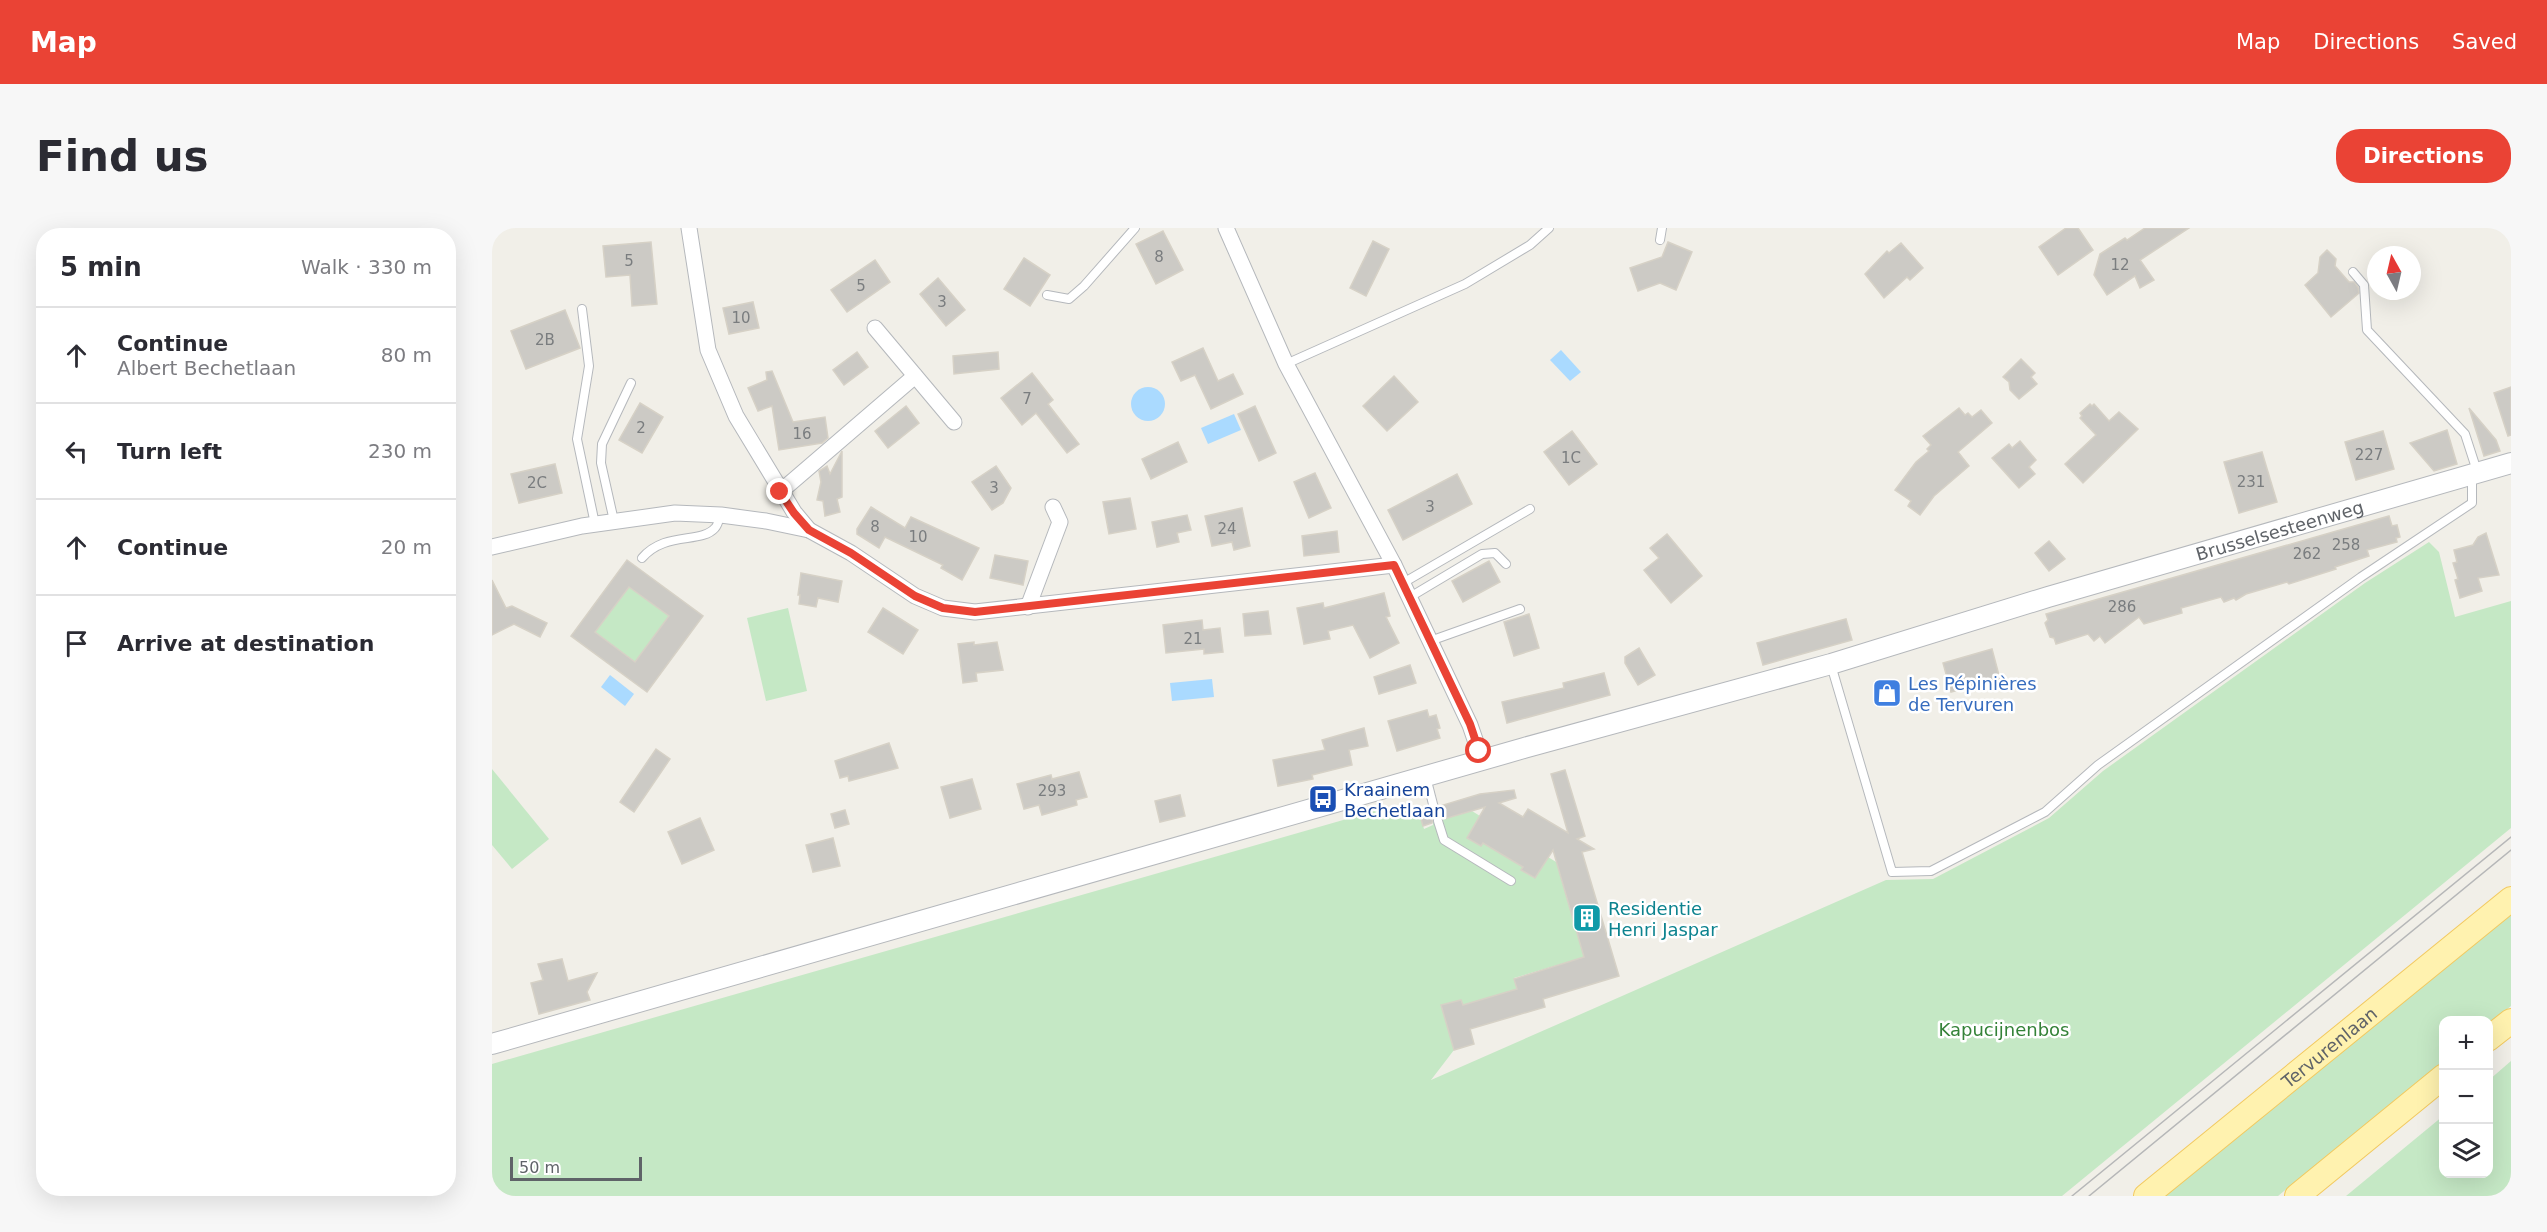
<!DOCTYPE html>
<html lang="en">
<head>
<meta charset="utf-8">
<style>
  :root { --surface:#fff; --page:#f7f7f7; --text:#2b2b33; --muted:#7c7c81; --line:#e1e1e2; --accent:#ea4335 }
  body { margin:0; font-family:"DejaVu Sans",sans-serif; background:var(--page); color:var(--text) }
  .controls { position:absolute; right:18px; bottom:18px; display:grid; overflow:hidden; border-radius:12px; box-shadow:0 6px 24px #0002 }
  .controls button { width:54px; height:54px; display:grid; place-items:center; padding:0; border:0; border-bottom:2px solid var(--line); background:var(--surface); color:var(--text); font:30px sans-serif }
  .compass { position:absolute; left:1875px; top:18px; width:54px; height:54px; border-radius:50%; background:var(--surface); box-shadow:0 6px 24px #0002; rotate:352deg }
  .scale { position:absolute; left:18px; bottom:15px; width:132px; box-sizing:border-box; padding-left:6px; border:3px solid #5f6368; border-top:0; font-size:16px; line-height:21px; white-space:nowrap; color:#5f6368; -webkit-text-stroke:4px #fff; paint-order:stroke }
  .stop { position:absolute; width:18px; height:18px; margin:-14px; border:4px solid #ea4335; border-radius:50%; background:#fff }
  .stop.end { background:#ea4335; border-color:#fff; box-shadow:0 2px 6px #0008 }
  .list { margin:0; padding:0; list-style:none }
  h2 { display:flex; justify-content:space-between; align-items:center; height:78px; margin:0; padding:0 24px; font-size:26px }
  h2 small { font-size:20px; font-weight:400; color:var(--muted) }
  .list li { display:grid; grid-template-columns:39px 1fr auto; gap:18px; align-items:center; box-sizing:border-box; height:96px; padding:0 24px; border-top:2px solid var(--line) }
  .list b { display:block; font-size:22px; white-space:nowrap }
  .list p { margin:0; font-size:20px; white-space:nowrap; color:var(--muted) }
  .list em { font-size:20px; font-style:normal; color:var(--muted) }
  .icon { flex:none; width:33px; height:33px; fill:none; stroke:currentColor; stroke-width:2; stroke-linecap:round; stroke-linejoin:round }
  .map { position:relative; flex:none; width:2019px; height:968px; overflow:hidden; border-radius:24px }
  header { display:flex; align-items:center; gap:36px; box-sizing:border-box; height:84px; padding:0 30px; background:var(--accent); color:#fff }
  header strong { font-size:28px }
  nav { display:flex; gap:33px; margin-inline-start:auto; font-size:21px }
  .intro { display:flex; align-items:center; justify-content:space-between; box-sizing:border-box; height:144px; padding:0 36px }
  h1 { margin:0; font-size:42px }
  .button { padding:15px 27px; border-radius:24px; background:var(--accent); color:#fff; font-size:21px; font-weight:700 }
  main { display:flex; gap:36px; padding:0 36px }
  aside { flex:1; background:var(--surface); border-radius:24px; box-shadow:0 6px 24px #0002 }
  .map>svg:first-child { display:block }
  .green { fill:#c5e8c5 }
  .water { fill:#aadaff }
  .building { fill:#cccac5; stroke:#d6d1c6; stroke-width:1.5; fill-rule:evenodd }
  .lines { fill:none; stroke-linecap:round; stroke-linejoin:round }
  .service-casing { stroke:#b5b8bc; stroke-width:10 }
  .minor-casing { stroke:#b5b8bc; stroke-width:17 }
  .tertiary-casing { stroke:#b5b8bc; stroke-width:22 }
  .primary-casing { stroke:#f2c960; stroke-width:26 }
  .service { stroke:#fff; stroke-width:8 }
  .minor { stroke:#fff; stroke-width:15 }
  .tertiary { stroke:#fff; stroke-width:20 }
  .primary { stroke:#fff2af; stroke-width:24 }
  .tram { stroke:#b6b7b8; stroke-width:1.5 }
  .route { stroke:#ea4335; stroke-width:8 }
  .labels { text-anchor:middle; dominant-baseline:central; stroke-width:5; stroke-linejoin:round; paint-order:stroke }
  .number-label { font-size:15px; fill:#7a7d7f }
  .street-label { font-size:18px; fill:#5f6368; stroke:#fff }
  .shop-label { font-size:18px; fill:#366cbe; stroke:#fff; text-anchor:start }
  .transit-label { font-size:18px; fill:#164399; stroke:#fff; text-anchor:start }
  .culture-label { font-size:18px; fill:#0d838f; stroke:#fff; text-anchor:start }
  .park-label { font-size:18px; fill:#348238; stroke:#fff }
</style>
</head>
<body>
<header>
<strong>Map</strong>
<nav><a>Map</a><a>Directions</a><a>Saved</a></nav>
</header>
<div class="intro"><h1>Find us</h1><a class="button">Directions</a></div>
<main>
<aside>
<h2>5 min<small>Walk · 330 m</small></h2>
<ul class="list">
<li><svg class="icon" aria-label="ahead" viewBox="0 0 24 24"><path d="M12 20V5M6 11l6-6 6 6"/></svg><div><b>Continue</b><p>Albert Bechetlaan</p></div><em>80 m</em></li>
<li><svg class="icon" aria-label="left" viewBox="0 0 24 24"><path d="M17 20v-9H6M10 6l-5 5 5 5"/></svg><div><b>Turn left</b></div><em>230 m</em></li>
<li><svg class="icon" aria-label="ahead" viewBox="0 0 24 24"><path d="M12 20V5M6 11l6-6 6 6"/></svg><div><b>Continue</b></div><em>20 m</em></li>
<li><svg class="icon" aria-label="arrive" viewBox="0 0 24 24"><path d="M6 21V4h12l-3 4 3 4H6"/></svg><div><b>Arrive at destination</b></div></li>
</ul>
</aside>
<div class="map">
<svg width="2019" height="968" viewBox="0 0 2019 968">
  <rect width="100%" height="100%" fill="#f1efe8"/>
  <g class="green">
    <polygon points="1937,314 1947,324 1963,389 2019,373 2019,600 1570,968 0,968 0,836 893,580 927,584 932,601 941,597 941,594 980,583 988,588 975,610 989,618 991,615 1031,639 1029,642 1042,650 1056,629 1069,637 1068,647 1092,729 1022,750 1025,761 971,777 969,772 949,777 962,822 939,852 1394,652 1441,651 1557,590 1611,543 1873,355"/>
    <polygon points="137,359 177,388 143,434 103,404"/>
    <polygon points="296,380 315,463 274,473 255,390"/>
    <polygon points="0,541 57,611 20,641 0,617"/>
    <polygon points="2019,686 2019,778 1997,796 1996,792 1952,792 1951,833 1786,968 1673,968"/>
    <polygon points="2019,833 2019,968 1854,968 1951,888 1952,946 1996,946 1997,852"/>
  </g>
  <g class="water">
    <polygon points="1069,122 1089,144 1078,153 1058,132"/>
    <circle cx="656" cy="176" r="17"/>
    <polygon points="742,186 749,202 716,216 709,200"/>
    <polygon points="118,447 142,466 133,478 109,459"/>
    <polygon points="720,451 722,469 680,473 678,455"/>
  </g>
  <g class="building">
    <polygon points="1574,0 1586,0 1601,22 1566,47 1547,19"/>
    <polygon points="1653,0 1697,0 1648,32 1662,52 1648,60 1643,48 1615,67 1602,47 1608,26 1633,10 1635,12"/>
    <polygon points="671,3 691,42 664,56 644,16"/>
    <polygon points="881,13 897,21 874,68 858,60"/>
    <polygon points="159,14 165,76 140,78 138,47 114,49 111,18"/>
    <polygon points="1176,14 1200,24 1184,62 1168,55 1146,63 1138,40 1170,29"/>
    <polygon points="1409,15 1431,40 1418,52 1415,49 1392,70 1373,46 1395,23 1397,25"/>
    <polygon points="1835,22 1844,31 1843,38 1857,54 1862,54 1866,59 1867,65 1839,89 1813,57 1826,45 1828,29"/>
    <polygon points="532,30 558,47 538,78 512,61"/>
    <polygon points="383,32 398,54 355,84 339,62"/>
    <polygon points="446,50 473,82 454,98 428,66"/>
    <polygon points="261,74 267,100 237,106 231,80"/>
    <polygon points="73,82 88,120 34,141 19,103"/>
    <polygon points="711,120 726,153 741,146 751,166 719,181 703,147 689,153 680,134"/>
    <polygon points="365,124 376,139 352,157 341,142"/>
    <polygon points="506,124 507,141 462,146 461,128"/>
    <polygon points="1529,131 1543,145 1539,149 1545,156 1527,171 1518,162 1517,154 1511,149"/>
    <polygon points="280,143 301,194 333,189 336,210 330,215 287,222 280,178 266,183 256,160 275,152 274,144"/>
    <polygon points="540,145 561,172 556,176 587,216 575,225 544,185 530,197 509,170"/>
    <polygon points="902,148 926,174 895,203 871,178"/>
    <polygon points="2019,159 2019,207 2016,208 2002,165"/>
    <polygon points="148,175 171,189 150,225 127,212"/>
    <polygon points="1598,176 1600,178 1602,176 1617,193 1627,184 1646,201 1591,255 1573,236 1604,207 1588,190 1590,188 1588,185"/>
    <polygon points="414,178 427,195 396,220 383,203"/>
    <polygon points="763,178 784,225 767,233 746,186"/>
    <polygon points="1467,180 1473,187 1476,185 1480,189 1489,182 1500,195 1466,224 1477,238 1442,268 1428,287 1416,278 1419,273 1403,262 1424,234 1437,223 1435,221 1439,217 1431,208"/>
    <polygon points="1977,180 2004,212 2008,223 1992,228"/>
    <polygon points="1955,202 1965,236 1942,243 1918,215"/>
    <polygon points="1080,203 1105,236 1077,257 1052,224"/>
    <polygon points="1891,203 1902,241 1864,252 1853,214"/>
    <polygon points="1528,213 1544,232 1537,239 1543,246 1527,260 1500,230 1517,216 1520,220"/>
    <polygon points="686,214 695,234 659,251 650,231"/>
    <polygon points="350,223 350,269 345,271 348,284 333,288 331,273 325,272 329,254 327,243 335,238 338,246"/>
    <polygon points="1770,224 1785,274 1747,285 1732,234"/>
    <polygon points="63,236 70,265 27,275 19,246"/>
    <polygon points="504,238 519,260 511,275 500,282 480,254"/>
    <polygon points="823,245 839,280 817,290 802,254"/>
    <polygon points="965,246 980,276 911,312 896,282"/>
    <polygon points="638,270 644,301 617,306 611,274"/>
    <polygon points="379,279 413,300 419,289 487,320 470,352 449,340 451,337 393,309 387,320 365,306 365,301"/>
    <polygon points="750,280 758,318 742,322 740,314 720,318 713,288"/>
    <polygon points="695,287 699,302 685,305 687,314 665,319 660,294"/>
    <polygon points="1897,288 1900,298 1905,297 1908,309 1904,310 1905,314 1875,322 1877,328 1843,339 1844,341 1797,356 1795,354 1754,366 1744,372 1742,370 1732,374 1729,369 1689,380 1690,385 1652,396 1647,389 1613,415 1608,408 1602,413 1596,406 1564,416 1562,410 1558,409 1553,395 1556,392 1554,386"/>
    <polygon points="845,303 847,324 812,328 810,308"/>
    <polygon points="1994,305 2007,347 1986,350 1990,363 1968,370 1963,352 1966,351 1961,335 1965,334 1962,322 1981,317 1986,309"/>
    <polygon points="1175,306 1210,348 1179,375 1152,342 1167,330 1158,320"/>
    <polygon points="1557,313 1573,331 1557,343 1543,325"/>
    <polygon points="503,327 536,333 531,357 498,350"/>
    <path d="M 135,332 L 211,388 L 155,464 L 79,408 ZM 137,359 L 177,388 L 143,434 L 103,404 Z"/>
    <polygon points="997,333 1008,354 971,374 960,353"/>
    <polygon points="309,345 350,353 346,374 326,370 324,379 307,376 308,367 306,367"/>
    <polygon points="0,352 14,380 20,378 55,395 48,409 22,396 0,407"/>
    <polygon points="892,365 898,388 894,389 907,415 878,430 861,397 836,403 838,411 812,416 805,380 831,375 832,380"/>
    <polygon points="391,380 426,402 411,426 376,404"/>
    <polygon points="776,383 779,406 753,408 751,386"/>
    <polygon points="1037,386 1047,420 1022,428 1012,394"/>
    <polygon points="1354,391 1360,412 1271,437 1265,415"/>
    <polygon points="710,392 711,402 728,400 731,424 712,426 712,421 674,425 671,397"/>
    <polygon points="482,414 482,417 505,414 511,442 484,445 485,453 471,455 466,416"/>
    <polygon points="1147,420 1163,447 1146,457 1133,435 1133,429"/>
    <polygon points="1500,421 1508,451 1459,464 1451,435"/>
    <polygon points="918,437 924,455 887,466 882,449"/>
    <polygon points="1112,445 1118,467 1015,495 1010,474 1072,460 1071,455"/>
    <polygon points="935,482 937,489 944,487 948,500 945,501 948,510 905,523 896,493"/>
    <polygon points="872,500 876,518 857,522 860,537 820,547 821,551 786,558 781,532 833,522 830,512"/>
    <polygon points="397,515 406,540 357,553 356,548 348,550 343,533"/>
    <polygon points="164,521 178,531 142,584 128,574"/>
    <polygon points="1073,542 1093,608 1085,611 1102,621 1090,624 1127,748 1051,771 1053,779 978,801 982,816 962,822 949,777 969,772 971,777 1025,761 1022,751 1092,729 1061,622 1043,650 1029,642 1031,639 991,615 989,618 975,610 993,579 952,591 945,587 941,589 940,595 931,598 927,584 936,581 943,586 947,584 948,578 988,566 1022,562 1024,570 1007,575 1031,589 1036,581 1076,605 1059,546"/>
    <polygon points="587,544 595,569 584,572 585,577 550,587 547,577 532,581 525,556 559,547 560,551"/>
    <polygon points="480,551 489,581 458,590 449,559"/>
    <polygon points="688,567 693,588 668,594 663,573"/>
    <polygon points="353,582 357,596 343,600 339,586"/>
    <polygon points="208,590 222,622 190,636 176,604"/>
    <polygon points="341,610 348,638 321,644 314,617"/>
    <polygon points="70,731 76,753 105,745 95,764 98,772 47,786 39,755 51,752 46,736"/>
  </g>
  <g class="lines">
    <g class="service-casing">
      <g id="service">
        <polyline points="1168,12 1170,0"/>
        <polyline points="1861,44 1872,57 1875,102 1973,206 1985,243"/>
        <polyline points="555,67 577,71 592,58 643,0"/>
        <polyline points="90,81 97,138 85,211 103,296"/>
        <polyline points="794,136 973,56 1038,17 1057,0"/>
        <polyline points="122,293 109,235 110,216 139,155"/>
        <path d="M 150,330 C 173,303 209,316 223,300 C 226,297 227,290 229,287"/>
        <polyline points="911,355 1038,281"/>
        <polyline points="918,369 990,326 1003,325 1014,336"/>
        <polyline points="938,413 1028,381"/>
        <polyline points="1339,437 1400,644 1439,643 1553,584 1606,537 1869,349 1980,275 1980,247"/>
        <polyline points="934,549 942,580"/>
        <polyline points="946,593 952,612 1019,653"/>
      </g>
    </g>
    <g class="minor-casing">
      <g id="minor">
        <polyline points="197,0 216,122 244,188 302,284 317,302"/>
        <polyline points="734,0 794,136 902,337 978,497 990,532"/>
        <polyline points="383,100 462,194"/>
        <polyline points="288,264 423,148"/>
        <polyline points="0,319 90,298 183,285 229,287 274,293 317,302 359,325 423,368 451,380 483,384 902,337"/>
        <polyline points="536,379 568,294 561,279"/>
      </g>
    </g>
    <g class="tertiary-casing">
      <g id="tertiary">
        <path id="s1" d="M 0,816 L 1032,520 L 1339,436 L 1556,369 L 2019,235"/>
      </g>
    </g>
    <g class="primary-casing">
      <g id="primary">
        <polyline points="1996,811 2019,793"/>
        <path id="s2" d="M 1654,968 L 2019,671"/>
        <polyline points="1805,968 1952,848"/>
      </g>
    </g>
    <use href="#service" class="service"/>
    <use href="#minor" class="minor"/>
    <use href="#tertiary" class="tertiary"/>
    <use href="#primary" class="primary"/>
    <g class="tram">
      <polyline points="1580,968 2019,609"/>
      <polyline points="1597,968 2019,622"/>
    </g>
  </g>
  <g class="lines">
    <polyline class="route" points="288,264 302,285 317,302 359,325 423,368 451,380 483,384 902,337 978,496 987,523"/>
  </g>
  <defs>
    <g id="shop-square" transform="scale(1.5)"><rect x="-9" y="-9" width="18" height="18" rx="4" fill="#3f7fe0" stroke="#fff"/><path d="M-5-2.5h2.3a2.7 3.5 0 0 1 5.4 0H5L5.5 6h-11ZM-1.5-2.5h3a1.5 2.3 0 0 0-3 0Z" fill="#fff"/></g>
    <g id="bus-square" transform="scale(1.5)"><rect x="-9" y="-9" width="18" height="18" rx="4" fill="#1a4fb4" stroke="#fff"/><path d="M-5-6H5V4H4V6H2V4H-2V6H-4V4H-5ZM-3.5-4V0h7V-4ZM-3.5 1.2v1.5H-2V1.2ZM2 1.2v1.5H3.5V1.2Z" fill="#fff"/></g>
    <g id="building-square" transform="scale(1.5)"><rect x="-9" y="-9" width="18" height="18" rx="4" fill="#0f9aa8" stroke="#fff"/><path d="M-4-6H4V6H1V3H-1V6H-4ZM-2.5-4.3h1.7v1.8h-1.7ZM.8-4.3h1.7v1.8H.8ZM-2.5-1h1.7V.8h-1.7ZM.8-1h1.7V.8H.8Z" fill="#fff"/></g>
  </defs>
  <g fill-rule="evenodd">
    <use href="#shop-square" x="1395" y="465"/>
    <use href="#bus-square" x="831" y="571"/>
    <use href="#building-square" x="1095" y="690"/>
  </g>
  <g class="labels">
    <g class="number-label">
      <text x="667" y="29">8</text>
      <text x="137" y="33">5</text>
      <text x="1628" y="37">12</text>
      <text x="369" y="58">5</text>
      <text x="450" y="74">3</text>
      <text x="249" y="90">10</text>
      <text x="53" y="112">2B</text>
      <text x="535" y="171">7</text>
      <text x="149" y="200">2</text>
      <text x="310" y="206">16</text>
      <text x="1877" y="227">227</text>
      <text x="1079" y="230">1C</text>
      <text x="1759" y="254">231</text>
      <text x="45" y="255">2C</text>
      <text x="502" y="260">3</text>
      <text x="938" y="279">3</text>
      <text x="383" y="299">8</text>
      <text x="735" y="301">24</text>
      <text x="426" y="309">10</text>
      <text x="1854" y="317">258</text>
      <text x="1815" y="326">262</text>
      <text x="1630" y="379">286</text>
      <text x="701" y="411">21</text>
      <text x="560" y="563">293</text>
    </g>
    <g class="street-label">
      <text stroke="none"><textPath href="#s1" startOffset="1860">Brusselsesteenweg</textPath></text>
      <text stroke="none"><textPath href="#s2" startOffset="236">Tervurenlaan</textPath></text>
    </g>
    <g class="shop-label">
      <text x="1416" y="455">Les Pépinières<tspan x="1416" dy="21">de Tervuren</tspan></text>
    </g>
    <g class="transit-label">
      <text x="852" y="561">Kraainem<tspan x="852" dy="21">Bechetlaan</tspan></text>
    </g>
    <g class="culture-label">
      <text x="1116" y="680">Residentie<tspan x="1116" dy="21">Henri Jaspar</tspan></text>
    </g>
    <g class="park-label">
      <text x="1512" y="801">Kapucijnenbos</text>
    </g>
  </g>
</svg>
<div class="controls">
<button>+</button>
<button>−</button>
<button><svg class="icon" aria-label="layers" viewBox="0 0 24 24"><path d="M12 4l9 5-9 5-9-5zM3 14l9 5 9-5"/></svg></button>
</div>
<svg class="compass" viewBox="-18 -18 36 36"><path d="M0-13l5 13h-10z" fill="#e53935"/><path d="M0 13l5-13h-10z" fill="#7c7c81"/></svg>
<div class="scale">50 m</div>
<div class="stop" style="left:987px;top:523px"></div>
<div class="stop end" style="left:288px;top:264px"></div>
</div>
</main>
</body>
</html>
